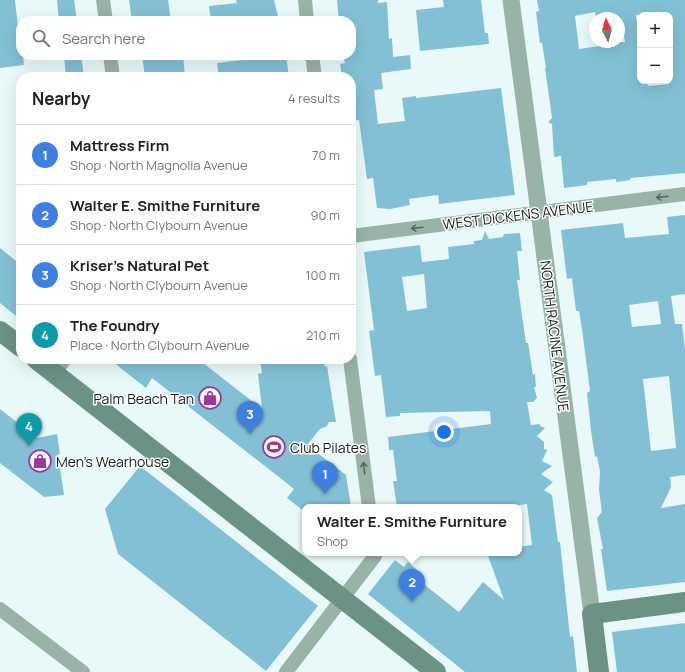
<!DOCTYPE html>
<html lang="en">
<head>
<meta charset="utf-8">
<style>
  :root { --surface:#fff; --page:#f2f2f2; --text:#202124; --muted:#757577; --line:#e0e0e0; --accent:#9b389e }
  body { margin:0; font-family:Manrope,sans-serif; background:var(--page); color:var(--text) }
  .controls { position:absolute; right:12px; top:12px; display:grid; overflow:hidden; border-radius:8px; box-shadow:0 4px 16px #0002 }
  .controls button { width:36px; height:36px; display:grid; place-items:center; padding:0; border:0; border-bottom:1px solid var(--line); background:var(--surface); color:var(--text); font:20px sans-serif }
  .compass { position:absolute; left:589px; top:12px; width:36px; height:36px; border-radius:50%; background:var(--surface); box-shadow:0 4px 16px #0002; rotate:354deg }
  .you { position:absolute; left:444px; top:432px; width:14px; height:14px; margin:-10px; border:3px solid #fff; border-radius:50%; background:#1a73e8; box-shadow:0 0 0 6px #1a73e833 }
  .badge { display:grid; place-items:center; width:26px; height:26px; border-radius:50%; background:var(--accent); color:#fff; font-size:13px; font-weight:700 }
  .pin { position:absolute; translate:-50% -33px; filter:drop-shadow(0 1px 2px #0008) }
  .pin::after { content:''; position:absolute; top:21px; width:14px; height:12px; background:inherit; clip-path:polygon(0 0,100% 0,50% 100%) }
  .popup { position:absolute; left:302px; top:504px; width:220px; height:52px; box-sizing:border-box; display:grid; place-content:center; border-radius:8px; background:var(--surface); filter:drop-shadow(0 1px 3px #0005); font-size:13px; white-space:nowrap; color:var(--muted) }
  .popup b { font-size:15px; color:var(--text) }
  .popup::after { content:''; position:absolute; left:50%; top:100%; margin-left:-8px; border:8px solid transparent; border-top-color:var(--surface) }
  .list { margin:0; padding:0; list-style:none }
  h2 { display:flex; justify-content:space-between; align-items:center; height:52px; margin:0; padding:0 16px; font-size:17px }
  h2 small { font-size:13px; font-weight:400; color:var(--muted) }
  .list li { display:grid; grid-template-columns:26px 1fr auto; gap:12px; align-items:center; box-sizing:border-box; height:60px; padding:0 16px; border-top:1px solid var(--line) }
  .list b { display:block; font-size:15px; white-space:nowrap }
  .list p { margin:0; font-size:13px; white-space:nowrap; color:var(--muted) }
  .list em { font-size:13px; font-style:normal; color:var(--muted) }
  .icon { flex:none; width:22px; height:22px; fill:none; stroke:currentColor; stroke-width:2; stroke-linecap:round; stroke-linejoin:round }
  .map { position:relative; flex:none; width:685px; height:672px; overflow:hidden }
  .search { position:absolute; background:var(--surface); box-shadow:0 4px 16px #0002; left:16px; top:16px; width:340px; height:44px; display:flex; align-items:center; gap:10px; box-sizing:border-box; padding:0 14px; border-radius:16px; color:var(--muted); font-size:15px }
  .panel { position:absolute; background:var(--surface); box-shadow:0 4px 16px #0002; left:16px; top:72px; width:340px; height:292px; border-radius:16px }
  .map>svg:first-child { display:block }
  .building { fill:#84c0d5; fill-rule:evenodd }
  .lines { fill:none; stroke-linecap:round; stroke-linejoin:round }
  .minor { stroke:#99b3a9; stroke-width:14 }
  .tertiary { stroke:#99b3a9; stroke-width:17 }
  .secondary { stroke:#6c9285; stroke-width:20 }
  .oneway { stroke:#566661 }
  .labels { text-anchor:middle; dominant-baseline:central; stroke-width:3; stroke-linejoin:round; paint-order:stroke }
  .street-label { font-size:14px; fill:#141919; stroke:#fff }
  .poi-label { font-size:14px; fill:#141919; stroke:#fff; text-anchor:start }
</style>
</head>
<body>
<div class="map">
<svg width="685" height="672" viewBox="0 0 685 672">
  <rect width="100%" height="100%" fill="#e9f9f9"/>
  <g class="building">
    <polygon points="0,0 15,0 21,55 23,55 24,65 0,68"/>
    <polygon points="57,0 74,0 77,21 59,21"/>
    <polygon points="129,0 168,0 171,21 132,21"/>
    <polygon points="236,0 274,0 279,21 211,21 209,6 237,3"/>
    <polygon points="337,0 378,0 378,3 387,2 389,39 392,38 393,57 410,55 411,69 381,73 383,89 374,90 378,124 405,121 402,98 416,96 416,98 501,88 515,195 439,204 438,195 409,199 410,205 390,209 377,208 373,178 367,179 359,120 351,121 351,77 342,77 340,64 345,63 343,55 351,55 351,21 339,21"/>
    <polygon points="443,0 481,0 485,33 488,33 489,44 420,51 416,10 444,7"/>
    <path d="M 537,0 L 685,0 L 685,173 L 630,178 L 630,180 L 616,182 L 616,179 L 587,182 L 587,185 L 564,188 L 561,156 L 554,157 L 552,124 L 548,122 L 552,118 L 545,68 L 546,68 L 542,43 L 540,43 L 536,12 L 539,11 ZM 595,12 L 596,18 L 621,18 L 625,42 L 599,42 L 599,46 L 579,49 L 575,16 ZM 636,15 L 670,15 L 670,82 L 668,84 L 649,86 L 644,81 L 640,81 L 640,50 Z"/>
    <polygon points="64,55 81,55 84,77 66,77"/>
    <polygon points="142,55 183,55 185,77 145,77"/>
    <polygon points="286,55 289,77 219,77 217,63"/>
    <path d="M 685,215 L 685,294 L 671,296 L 675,324 L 682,324 L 685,349 L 685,475 L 670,477 L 671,487 L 661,508 L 685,504 L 685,582 L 607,591 L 601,549 L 603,549 L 597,518 L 602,512 L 599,490 L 600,471 L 597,456 L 595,457 L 591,431 L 587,393 L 590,391 L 582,329 L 579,311 L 576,311 L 572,278 L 567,279 L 561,230 L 623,223 L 625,238 L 669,234 L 667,217 ZM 658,301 L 661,324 L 632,327 L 629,305 ZM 669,376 L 676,448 L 651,451 L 643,379 Z"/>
    <path d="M 485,231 L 489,239 L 503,237 L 504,234 L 520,233 L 522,251 L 517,251 L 520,280 L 517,280 L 526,343 L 528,343 L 533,375 L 535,374 L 536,387 L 534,387 L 537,398 L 533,402 L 527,402 L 531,425 L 540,424 L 540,426 L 545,428 L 537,436 L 544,442 L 544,449 L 547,450 L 542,461 L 552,466 L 541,474 L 553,482 L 544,490 L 552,495 L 553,503 L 558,542 L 560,542 L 570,637 L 573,636 L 577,672 L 465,672 L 368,594 L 395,560 L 404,567 L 408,562 L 416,569 L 411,574 L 459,612 L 483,582 L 504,600 L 487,553 L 519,553 L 519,547 L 532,545 L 527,504 L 506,507 L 479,507 L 479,504 L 454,507 L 452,504 L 432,507 L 397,507 L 393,481 L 397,481 L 393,450 L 389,450 L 388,437 L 491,424 L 490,411 L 400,413 L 400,416 L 386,417 L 381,375 L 375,376 L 369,331 L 374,330 L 364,252 L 420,245 L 422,262 L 449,259 L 448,247 L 474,244 L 474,241 L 482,240 ZM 424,274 L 427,308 L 407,311 L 402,277 Z"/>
    <polygon points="0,248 21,265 21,320 0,303"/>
    <polygon points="109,359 198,359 262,409 258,374 262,373 260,359 324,359 325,367 327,366 336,422 329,422 327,426 320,429 307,445 346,475 351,507 305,507 305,512 287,498 294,489 275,474 152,378 146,388"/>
    <polygon points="0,409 37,438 57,434 60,454 58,454 64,495 44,497 0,463"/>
    <polygon points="140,466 318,606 266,671 118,554 105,509"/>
    <polygon points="685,623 685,672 617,672 612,632"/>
  </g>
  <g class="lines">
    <g class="minor">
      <polyline points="103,0 106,21"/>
      <polyline points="305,0 307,21"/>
      <polyline points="110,55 113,77"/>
      <polyline points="312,55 315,77"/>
      <polyline points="351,236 685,194"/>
      <polyline points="350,359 369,507"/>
      <polyline points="55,373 65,359"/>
      <polyline points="0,609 83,672"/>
      <polyline points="286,672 375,556 374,553"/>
    </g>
    <polyline class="tertiary" points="511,0 592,614"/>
    <g class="secondary">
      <polyline points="0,331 21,347"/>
      <polyline points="36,359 436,672"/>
      <polyline points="599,672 592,614 685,602"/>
    </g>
  </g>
  <defs><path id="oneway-shaft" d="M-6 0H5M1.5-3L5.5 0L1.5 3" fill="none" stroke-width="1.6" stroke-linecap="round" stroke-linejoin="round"/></defs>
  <g class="oneway">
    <use href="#oneway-shaft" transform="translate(662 197) rotate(173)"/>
    <use href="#oneway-shaft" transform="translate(417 228) rotate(173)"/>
    <use href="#oneway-shaft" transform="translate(364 468) rotate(-97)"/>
  </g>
  <defs>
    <g id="shop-ring" transform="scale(1.15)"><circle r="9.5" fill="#fff" stroke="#9b389e" stroke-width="1.5"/><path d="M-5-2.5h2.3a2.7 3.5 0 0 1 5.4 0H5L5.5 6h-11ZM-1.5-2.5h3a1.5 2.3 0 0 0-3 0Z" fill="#9b389e"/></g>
    <g id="stadium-ring" transform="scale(1.15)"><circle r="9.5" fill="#fff" stroke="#9b389e" stroke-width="1.5"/><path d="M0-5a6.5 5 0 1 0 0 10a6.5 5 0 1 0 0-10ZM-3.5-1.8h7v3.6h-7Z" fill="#9b389e"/></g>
  </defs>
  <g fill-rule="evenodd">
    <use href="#shop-ring" x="210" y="398"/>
    <use href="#stadium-ring" x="274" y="447"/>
    <use href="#shop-ring" x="40" y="461"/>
  </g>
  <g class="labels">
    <g class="street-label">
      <text transform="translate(518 215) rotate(-7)">WEST DICKENS AVENUE</text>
      <text transform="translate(555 336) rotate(83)">NORTH RACINE AVENUE</text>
    </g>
    <g class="poi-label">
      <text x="194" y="398" text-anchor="end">Palm Beach Tan</text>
      <text x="290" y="447">Club Pilates</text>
      <text x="56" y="461">Men's Wearhouse</text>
    </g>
  </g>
</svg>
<div class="controls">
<button>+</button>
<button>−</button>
</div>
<svg class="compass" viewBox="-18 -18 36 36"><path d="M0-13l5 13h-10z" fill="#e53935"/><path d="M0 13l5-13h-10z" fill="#757577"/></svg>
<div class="you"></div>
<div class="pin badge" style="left:325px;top:494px;background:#3f7fe0">1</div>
<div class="pin badge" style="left:412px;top:602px;background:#3f7fe0">2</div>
<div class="popup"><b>Walter E. Smithe Furniture</b>Shop</div>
<div class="pin badge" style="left:250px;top:434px;background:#3f7fe0">3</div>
<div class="pin badge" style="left:29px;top:446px;background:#0f9aa8">4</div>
<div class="search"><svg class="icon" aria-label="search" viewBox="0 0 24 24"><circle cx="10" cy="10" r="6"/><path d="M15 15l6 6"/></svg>Search here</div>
<section class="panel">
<h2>Nearby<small>4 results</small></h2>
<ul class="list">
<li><span class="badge" style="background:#3f7fe0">1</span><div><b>Mattress Firm</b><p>Shop · North Magnolia Avenue</p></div><em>70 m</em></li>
<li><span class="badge" style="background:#3f7fe0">2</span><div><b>Walter E. Smithe Furniture</b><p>Shop · North Clybourn Avenue</p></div><em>90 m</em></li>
<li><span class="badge" style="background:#3f7fe0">3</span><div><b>Kriser's Natural Pet</b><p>Shop · North Clybourn Avenue</p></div><em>100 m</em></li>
<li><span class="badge" style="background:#0f9aa8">4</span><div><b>The Foundry</b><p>Place · North Clybourn Avenue</p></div><em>210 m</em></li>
</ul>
</section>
</div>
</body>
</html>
